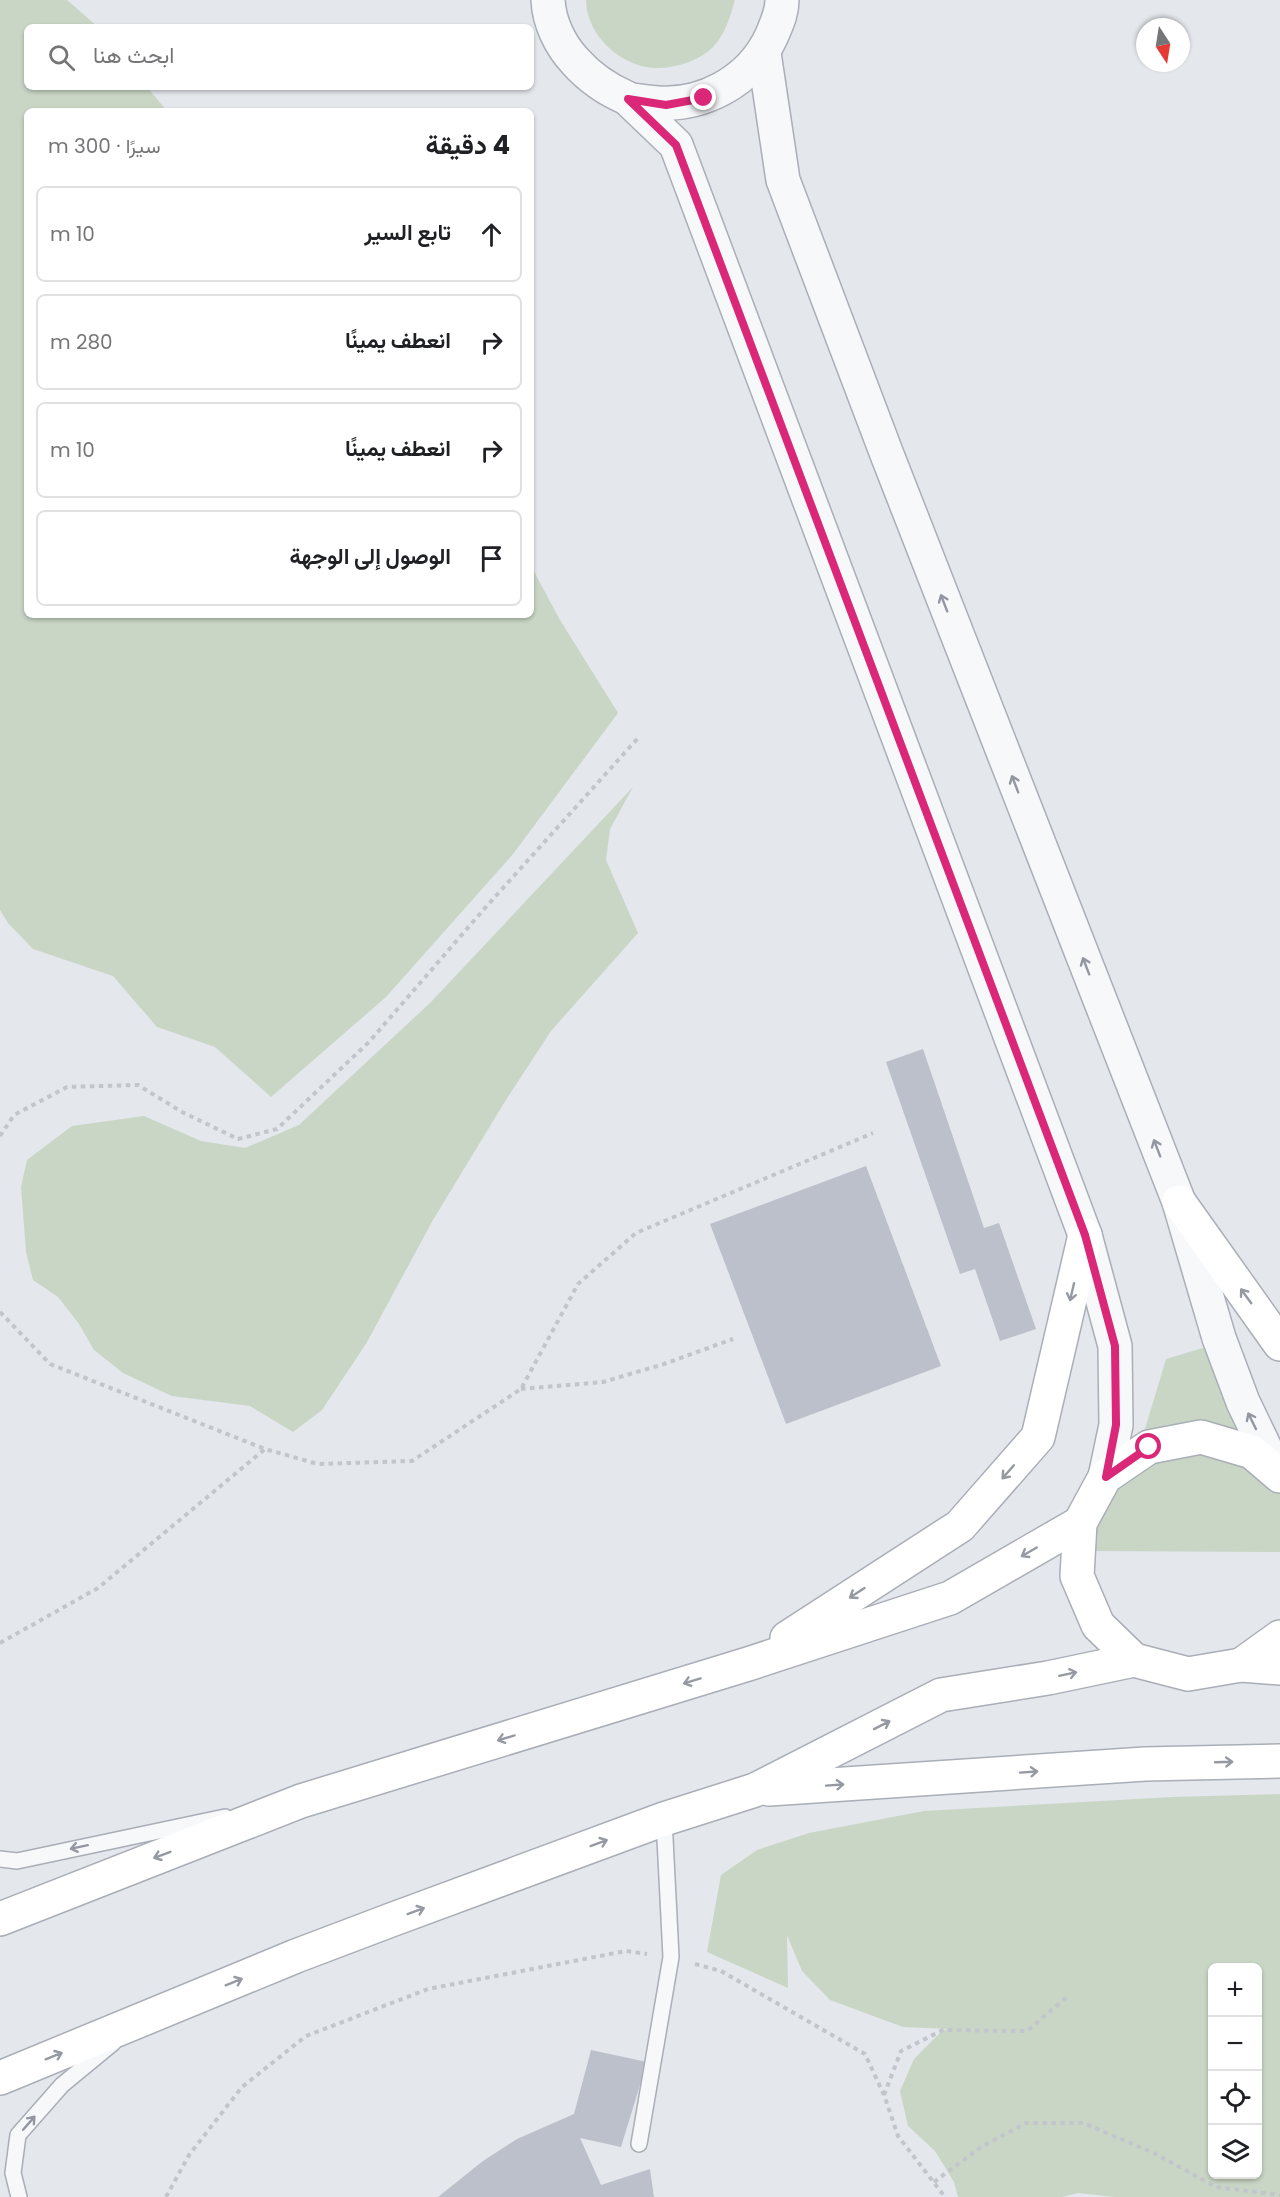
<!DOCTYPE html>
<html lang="ar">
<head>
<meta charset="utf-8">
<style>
  :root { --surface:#fff; --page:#f6f6f6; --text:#202124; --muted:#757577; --line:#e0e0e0 }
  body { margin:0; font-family:Poppins,Vazirmatn,sans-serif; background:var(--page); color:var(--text); direction:rtl }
  .controls { position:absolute; right:18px; bottom:18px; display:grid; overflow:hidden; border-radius:9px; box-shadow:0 2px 4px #0004 }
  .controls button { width:54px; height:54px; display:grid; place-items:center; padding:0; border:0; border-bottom:2px solid var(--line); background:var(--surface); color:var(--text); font:30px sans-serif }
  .compass { position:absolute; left:1136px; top:18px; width:54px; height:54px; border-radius:50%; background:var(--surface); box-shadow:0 2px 4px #0004; rotate:168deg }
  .stop { position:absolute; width:18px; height:18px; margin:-14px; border:4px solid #db2777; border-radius:50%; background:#fff }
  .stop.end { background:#db2777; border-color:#fff; box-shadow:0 2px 6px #0008 }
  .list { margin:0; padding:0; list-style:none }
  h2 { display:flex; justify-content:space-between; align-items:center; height:78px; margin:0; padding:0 24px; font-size:26px }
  h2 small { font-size:20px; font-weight:400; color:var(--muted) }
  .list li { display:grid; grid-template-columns:39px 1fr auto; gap:18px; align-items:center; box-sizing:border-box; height:96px; margin:0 12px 12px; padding:0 12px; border:2px solid var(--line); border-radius:9px }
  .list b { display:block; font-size:22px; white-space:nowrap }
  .list em { font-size:20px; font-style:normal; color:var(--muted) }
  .icon { flex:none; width:33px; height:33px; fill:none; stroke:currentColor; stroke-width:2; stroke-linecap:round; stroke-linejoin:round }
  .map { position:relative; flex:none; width:1280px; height:2197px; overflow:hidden; direction:ltr }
  .search { position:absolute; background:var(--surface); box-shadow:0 2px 4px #0004; left:24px; top:24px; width:510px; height:66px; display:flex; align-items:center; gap:15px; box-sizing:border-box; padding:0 21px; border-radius:9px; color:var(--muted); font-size:22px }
  .panel { position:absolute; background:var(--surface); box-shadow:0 2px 4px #0004; left:24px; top:108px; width:510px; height:510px; border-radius:9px; direction:rtl }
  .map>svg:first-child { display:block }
  .green { fill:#c9d6c5; fill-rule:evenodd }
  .building { fill:#bbc0ca }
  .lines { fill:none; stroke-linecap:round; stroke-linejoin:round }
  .service-casing { stroke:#a9aeb7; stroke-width:18 }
  .tertiary-casing { stroke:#a9aeb7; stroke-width:36 }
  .secondary-casing { stroke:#a9aeb7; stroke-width:36 }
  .path { stroke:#c2c5cb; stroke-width:4; stroke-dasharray:4.5 4.5; stroke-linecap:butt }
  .service { stroke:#f7f8fa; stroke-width:15 }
  .tertiary { stroke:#f7f8fa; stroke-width:33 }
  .secondary { stroke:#fff; stroke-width:33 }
  .oneway { stroke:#9196a0 }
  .oneway2 { stroke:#959aa2 }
  .route { stroke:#db2777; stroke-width:8 }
</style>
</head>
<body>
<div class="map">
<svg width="1280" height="2197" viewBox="0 0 1280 2197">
  <rect width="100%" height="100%" fill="#e4e7ec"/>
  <g class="green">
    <polygon points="0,0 67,0 98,27 27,27 27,87 147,87 167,111 27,111 27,615 531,615 531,566 560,620 618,713 513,854 386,997 271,1097 215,1047 157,1027 113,976 33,949 8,923 0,910"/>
    <path d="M 586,0 L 735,0 C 730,17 725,36 711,49 C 697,61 678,67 660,68 C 624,70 586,36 586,0 Z"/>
    <polygon points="633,787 610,829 606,860 638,933 551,1031 504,1103 433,1220 367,1342 322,1410 293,1432 250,1406 172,1396 123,1373 94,1350 79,1324 58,1297 33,1280 26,1252 21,1187 27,1160 72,1126 144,1116 201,1141 245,1148 299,1125 431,1002"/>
    <polygon points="1216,1344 1280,1471 1280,1552 1090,1551 1080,1531 1116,1488 1145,1429 1166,1359"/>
    <path d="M 1280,1794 L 1280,2197 L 1115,2197 L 1078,2193 L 1062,2197 L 958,2197 L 954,2182 L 935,2151 L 908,2126 L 900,2091 L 914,2059 L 943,2030 L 948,2029 L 903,2027 L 830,2000 L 802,1971 L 787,1935 L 788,1988 L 707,1952 L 721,1875 L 757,1850 L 809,1833 L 924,1811 L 1172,1797 ZM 1212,1968 L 1258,1968 L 1258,2174 L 1212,2174 Z"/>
  </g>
  <g class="building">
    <polygon points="923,1049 984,1228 999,1223 1036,1329 1000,1341 975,1269 960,1274 886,1062"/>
    <polygon points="866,1166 941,1366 786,1424 710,1224"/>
    <polygon points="591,2050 647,2062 621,2147 580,2138 601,2185 650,2169 654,2197 438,2197 483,2161 517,2139 574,2114"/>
  </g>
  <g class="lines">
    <g class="service-casing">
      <g id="service">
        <polyline points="0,1859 17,1861 225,1817"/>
        <polyline points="639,2144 671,1957 664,1819"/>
        <polyline points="19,2197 13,2173 18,2135 62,2085 113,2043"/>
      </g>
    </g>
    <g class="tertiary-casing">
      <g id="tertiary">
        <path d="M 548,0 C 549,22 560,45 575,61 C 590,78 606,89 627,98 C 633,101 642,101 649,102 C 700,109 751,82 772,35 C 777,23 782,13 782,0"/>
        <polyline points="764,53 783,180 886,452 1179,1202 1219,1338 1243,1402 1277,1473"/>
        <polyline points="628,99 676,145 1085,1235 1115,1346 1116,1425 1105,1477"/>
      </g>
    </g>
    <g class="secondary-casing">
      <g id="secondary">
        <polyline points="1179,1202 1280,1344"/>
        <polyline points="1280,1476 1252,1452 1201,1437 1149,1447 1105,1477 1080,1523 1077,1576 1098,1625 1134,1660 1188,1674 1241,1665 1280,1668"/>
        <polyline points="787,1638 960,1526 1038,1437 1085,1235"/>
        <polyline points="1241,1665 1280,1637"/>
        <polyline points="769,1789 1145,1764 1280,1761"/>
        <polyline points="0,1919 301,1801 748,1664 950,1598 1080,1523"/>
        <polyline points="0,2078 296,1956 391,1920 664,1819 755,1790 941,1695 1048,1678 1134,1660"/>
      </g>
    </g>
    <g class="path">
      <polyline points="0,1136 14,1115 67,1087 138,1085 182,1112 238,1139 277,1129 369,1042 485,908 638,738"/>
      <polyline points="0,1312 50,1364 265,1449 318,1464 412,1461 521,1389 578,1284 636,1233 873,1133"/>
      <polyline points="521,1389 603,1382 664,1364 733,1339"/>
      <polyline points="0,1643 98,1588 265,1449"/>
      <polyline points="695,1964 721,1971 865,2054 884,2095 898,2136 945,2197"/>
      <polyline points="884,2095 901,2051 943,2030 1027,2031 1068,1996"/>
      <polyline points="934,2182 981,2147 1026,2123 1083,2123 1154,2153 1216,2187 1280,2195"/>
      <polyline points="166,2197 189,2155 242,2087 306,2036 428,1989 626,1951 647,1954"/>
    </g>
    <use href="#service" class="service"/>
    <use href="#tertiary" class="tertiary"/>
    <use href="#secondary" class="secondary"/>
  </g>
  <defs><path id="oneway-shaft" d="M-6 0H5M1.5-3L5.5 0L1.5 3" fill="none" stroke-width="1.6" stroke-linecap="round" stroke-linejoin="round" transform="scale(1.5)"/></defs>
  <g class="oneway">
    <use href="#oneway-shaft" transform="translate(944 603) rotate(-111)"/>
    <use href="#oneway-shaft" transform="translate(1015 784) rotate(-111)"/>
    <use href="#oneway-shaft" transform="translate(1086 966) rotate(-111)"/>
    <use href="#oneway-shaft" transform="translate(1157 1148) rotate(-111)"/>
    <use href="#oneway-shaft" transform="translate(1252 1421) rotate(-116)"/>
    <use href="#oneway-shaft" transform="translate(79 1847) rotate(168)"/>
    <use href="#oneway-shaft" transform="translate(29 2123) rotate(-49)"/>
  </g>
  <g class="oneway2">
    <use href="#oneway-shaft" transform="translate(1072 1292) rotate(103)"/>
    <use href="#oneway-shaft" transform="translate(1246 1296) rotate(-126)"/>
    <use href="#oneway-shaft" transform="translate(1008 1472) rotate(131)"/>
    <use href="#oneway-shaft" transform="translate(1029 1552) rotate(150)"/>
    <use href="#oneway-shaft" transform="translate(857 1593) rotate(147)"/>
    <use href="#oneway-shaft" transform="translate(1068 1674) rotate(-12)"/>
    <use href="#oneway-shaft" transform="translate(692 1681) rotate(163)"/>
    <use href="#oneway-shaft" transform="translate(882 1725) rotate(-27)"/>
    <use href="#oneway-shaft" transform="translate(506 1738) rotate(163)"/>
    <use href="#oneway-shaft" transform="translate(1224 1762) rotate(-2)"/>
    <use href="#oneway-shaft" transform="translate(1029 1772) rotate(-4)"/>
    <use href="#oneway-shaft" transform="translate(835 1785) rotate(-4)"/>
    <use href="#oneway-shaft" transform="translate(599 1843) rotate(-20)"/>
    <use href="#oneway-shaft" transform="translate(162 1855) rotate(159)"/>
    <use href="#oneway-shaft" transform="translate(416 1911) rotate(-20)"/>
    <use href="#oneway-shaft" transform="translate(234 1982) rotate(-22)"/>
    <use href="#oneway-shaft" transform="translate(54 2056) rotate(-22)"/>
  </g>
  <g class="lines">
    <polyline class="route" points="704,98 666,105 628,99 676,145 1085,1235 1115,1346 1116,1425 1106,1477 1149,1447"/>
  </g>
</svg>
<div class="controls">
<button>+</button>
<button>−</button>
<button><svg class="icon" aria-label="locate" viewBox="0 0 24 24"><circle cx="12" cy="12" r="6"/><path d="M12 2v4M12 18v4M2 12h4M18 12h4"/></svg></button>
<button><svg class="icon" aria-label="layers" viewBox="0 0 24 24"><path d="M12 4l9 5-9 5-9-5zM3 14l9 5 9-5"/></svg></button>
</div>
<svg class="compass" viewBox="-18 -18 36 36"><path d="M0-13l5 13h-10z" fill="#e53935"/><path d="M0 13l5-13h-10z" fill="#757577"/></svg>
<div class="stop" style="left:1149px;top:1447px"></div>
<div class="stop end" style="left:704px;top:98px"></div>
<div class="search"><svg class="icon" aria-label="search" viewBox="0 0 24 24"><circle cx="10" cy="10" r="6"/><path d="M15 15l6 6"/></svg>ابحث هنا</div>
<section class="panel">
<h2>4 دقيقة<small>سيرًا · 300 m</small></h2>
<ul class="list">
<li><svg class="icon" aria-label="ahead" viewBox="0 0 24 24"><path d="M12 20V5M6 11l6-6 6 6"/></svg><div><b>تابع السير</b></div><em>10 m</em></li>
<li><svg class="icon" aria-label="right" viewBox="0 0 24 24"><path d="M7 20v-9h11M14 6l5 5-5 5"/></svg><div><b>انعطف يمينًا</b></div><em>280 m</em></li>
<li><svg class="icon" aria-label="right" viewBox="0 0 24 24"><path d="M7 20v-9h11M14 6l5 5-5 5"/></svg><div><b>انعطف يمينًا</b></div><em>10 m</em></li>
<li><svg class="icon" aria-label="arrive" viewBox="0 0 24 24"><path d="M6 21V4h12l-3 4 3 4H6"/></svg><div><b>الوصول إلى الوجهة</b></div></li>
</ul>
</section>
</div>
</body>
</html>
